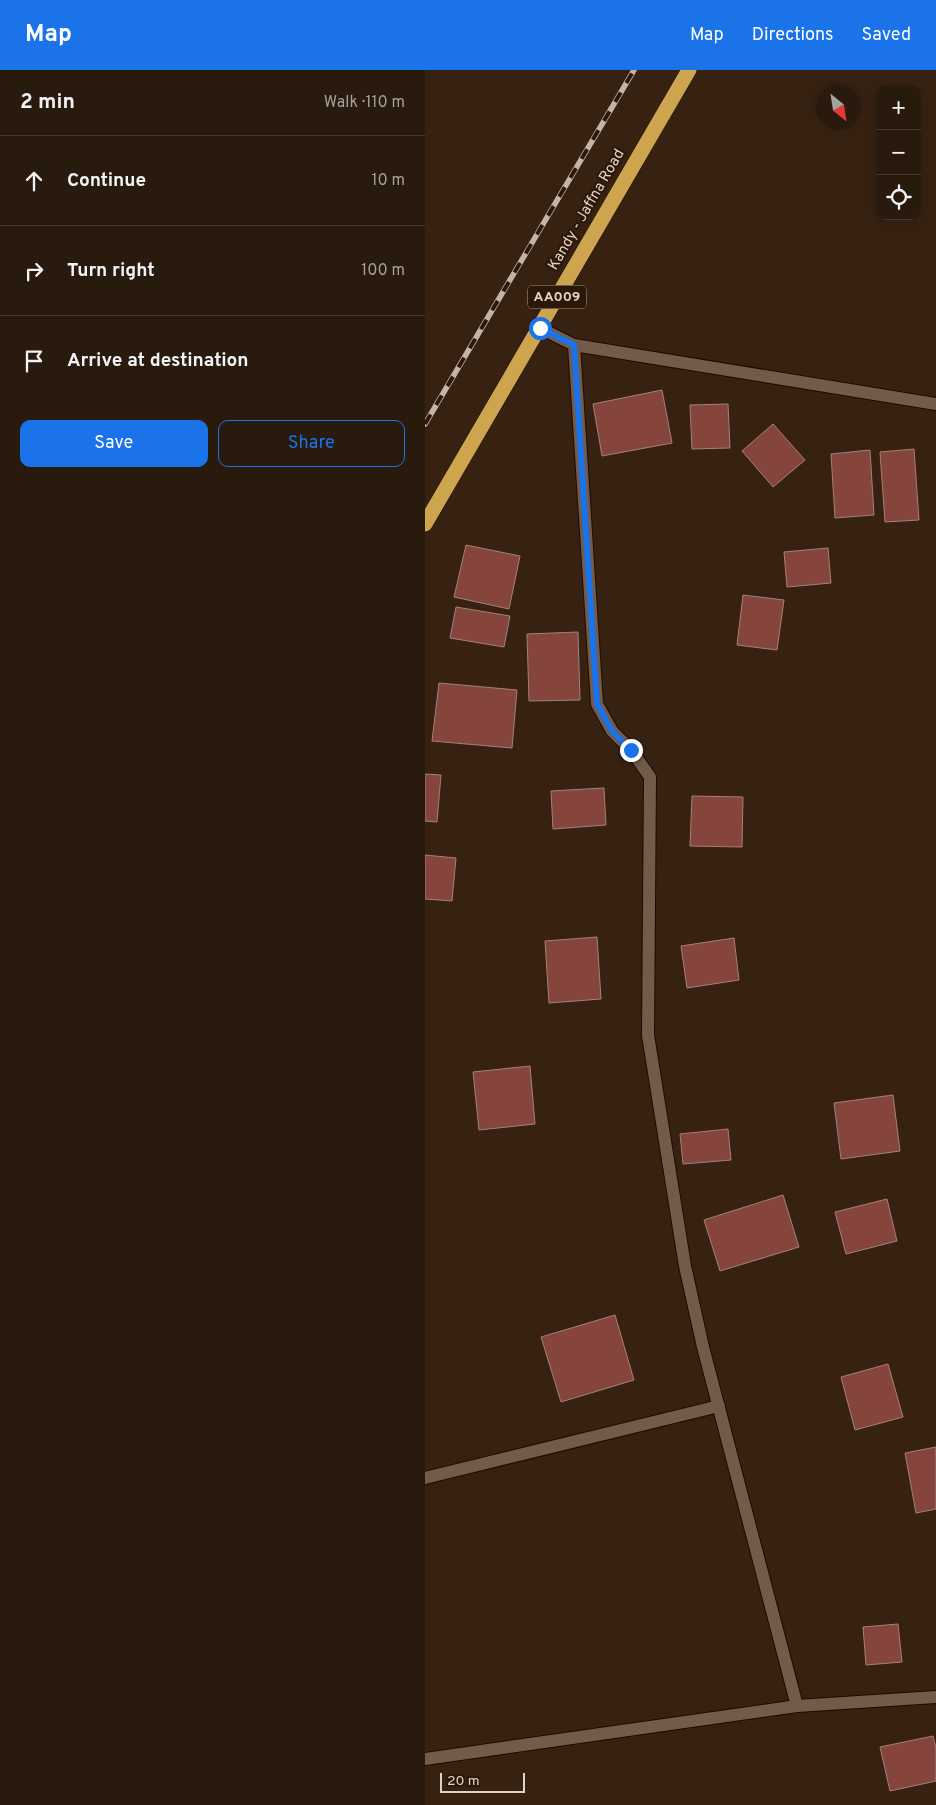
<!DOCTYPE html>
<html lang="en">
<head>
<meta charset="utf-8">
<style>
  :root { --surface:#291a0e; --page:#312317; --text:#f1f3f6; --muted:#a5a19e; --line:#45382e; --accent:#1a73e8 }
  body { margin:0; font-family:Overpass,sans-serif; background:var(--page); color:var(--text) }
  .controls { position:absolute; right:15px; top:15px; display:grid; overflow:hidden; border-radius:10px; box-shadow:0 2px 12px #0003 }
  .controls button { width:45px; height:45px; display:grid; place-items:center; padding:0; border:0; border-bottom:1px solid var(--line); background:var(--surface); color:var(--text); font:25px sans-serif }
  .compass { position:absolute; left:391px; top:15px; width:45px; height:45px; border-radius:50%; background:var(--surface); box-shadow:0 2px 12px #0003; rotate:150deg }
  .scale { position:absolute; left:15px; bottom:12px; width:85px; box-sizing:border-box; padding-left:5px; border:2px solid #e0d1c7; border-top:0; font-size:14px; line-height:18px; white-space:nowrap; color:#e0d1c7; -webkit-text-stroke:4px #2d1808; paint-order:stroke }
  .stop { position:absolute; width:15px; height:15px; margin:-11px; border:4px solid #1a73e8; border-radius:50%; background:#fff }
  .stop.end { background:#1a73e8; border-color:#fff; box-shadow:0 1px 5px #0008 }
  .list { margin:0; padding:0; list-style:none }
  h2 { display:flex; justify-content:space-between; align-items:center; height:65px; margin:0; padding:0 20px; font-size:21px }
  h2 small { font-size:16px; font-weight:400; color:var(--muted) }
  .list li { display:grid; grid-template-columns:32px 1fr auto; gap:15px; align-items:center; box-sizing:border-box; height:90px; padding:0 20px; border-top:1px solid var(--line) }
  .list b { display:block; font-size:19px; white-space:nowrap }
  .list em { font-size:16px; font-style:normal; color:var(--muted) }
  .actions { display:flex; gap:10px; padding:15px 20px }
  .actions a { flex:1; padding:11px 0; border:1px solid var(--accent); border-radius:10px; text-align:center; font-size:18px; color:var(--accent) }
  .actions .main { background:var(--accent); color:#fff }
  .icon { flex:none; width:28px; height:28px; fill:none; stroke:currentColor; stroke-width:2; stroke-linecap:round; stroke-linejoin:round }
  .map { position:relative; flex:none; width:511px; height:1735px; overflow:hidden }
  header { display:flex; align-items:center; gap:30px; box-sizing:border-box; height:70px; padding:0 25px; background:var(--accent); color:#fff }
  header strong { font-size:24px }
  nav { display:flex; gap:28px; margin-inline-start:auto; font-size:18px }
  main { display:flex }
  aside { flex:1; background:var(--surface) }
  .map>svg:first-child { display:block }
  .building { fill:#86453c; stroke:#a3817c }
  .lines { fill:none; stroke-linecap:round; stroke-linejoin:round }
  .street-casing { stroke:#1e0a00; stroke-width:14 }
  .highway-casing { stroke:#1e0a00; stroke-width:16 }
  .street { stroke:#735b49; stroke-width:12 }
  .highway { stroke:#cca54e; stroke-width:15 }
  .rail-casing { stroke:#c3b3a8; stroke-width:5.5 }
  .rail { stroke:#2d1808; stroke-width:4; stroke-dasharray:11; stroke-linecap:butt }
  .route { stroke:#1a73e8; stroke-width:6 }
  .labels { text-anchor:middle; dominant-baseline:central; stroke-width:4.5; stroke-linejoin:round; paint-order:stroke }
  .shield { fill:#2d1808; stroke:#aa9a8e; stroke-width:1 }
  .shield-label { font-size:14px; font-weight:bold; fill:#e0d1c7 }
  .street-label { font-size:15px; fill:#e0d1c7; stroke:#2d1808 }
</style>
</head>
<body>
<header>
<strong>Map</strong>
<nav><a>Map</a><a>Directions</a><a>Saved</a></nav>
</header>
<main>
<aside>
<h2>2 min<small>Walk · 110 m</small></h2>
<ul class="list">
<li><svg class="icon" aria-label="ahead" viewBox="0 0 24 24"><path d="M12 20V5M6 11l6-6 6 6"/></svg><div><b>Continue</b></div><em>10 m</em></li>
<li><svg class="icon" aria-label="right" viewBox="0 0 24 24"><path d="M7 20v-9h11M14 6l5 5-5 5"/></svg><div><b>Turn right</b></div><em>100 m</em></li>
<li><svg class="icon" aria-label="arrive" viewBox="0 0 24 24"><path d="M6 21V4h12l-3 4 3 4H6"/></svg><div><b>Arrive at destination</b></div></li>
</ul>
<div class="actions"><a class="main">Save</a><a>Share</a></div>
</aside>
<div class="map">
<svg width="511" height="1735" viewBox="0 0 511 1735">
  <rect width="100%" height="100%" fill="#372212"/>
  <g class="building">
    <polygon points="237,320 247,373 177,386 168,334"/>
    <polygon points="303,334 305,378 267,379 265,335"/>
    <polygon points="348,354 380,390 348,417 317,381"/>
    <polygon points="489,379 494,450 460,452 455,382"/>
    <polygon points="445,380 449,445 410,448 406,384"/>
    <polygon points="41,475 95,486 84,539 29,527"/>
    <polygon points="403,478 406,513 362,517 359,482"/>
    <polygon points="318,525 359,530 352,580 312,575"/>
    <polygon points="31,537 85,546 79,577 25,568"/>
    <polygon points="153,562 155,630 104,631 102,564"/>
    <polygon points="14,613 92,620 87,678 7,671"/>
    <polygon points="0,704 16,705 12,752 0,751"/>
    <polygon points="179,718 181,755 128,759 126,721"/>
    <polygon points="267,726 318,727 317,777 265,776"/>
    <polygon points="0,785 31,788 27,831 0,829"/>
    <polygon points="172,867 176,929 124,933 120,871"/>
    <polygon points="309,868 314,910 262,918 256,876"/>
    <polygon points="105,996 110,1054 54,1060 48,1002"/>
    <polygon points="468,1025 475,1081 416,1089 409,1033"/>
    <polygon points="303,1059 306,1090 258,1094 255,1064"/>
    <polygon points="358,1125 374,1177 295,1201 279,1150"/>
    <polygon points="462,1129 472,1171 421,1184 410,1142"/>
    <polygon points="190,1245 209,1310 136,1332 116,1267"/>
    <polygon points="463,1294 478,1347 430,1360 416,1307"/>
    <polygon points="511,1377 511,1439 491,1443 480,1383"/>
    <polygon points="473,1554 477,1592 441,1595 438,1557"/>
    <polygon points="508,1666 511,1678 511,1711 465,1721 455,1677"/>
  </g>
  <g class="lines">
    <g class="street-casing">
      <g id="street">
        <polyline points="115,258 149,275 511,334"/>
        <polyline points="149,275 172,634 187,661 206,680 225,707 223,965 260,1196 278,1277 372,1636"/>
        <polyline points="0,1408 294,1336"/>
        <polyline points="0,1689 372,1636 511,1627"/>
      </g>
    </g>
    <g class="highway-casing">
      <polyline id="highway" points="0,454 264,0"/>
    </g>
    <use href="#street" class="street"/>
    <use href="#highway" class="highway"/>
    <g class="rail-casing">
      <polyline id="rail" points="0,354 209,0"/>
    </g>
    <use href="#rail" class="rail"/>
  </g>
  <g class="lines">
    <polyline class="route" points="115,258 149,275 172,634 187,661 206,680"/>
  </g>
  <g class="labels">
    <rect class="shield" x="103" y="215.5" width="58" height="23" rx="4"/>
    <g class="shield-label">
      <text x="132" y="227">AA009</text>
    </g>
    <g class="street-label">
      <text transform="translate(162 140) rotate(-60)">Kandy - Jaffna Road</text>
    </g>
  </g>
</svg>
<div class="controls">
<button>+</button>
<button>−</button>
<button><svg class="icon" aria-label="locate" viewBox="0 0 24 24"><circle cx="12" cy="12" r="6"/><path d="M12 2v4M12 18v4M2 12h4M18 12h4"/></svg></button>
</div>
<svg class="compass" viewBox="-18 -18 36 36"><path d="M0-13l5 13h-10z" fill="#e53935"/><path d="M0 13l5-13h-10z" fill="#a5a19e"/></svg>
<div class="scale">20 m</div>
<div class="stop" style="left:115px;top:258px"></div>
<div class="stop end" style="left:206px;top:680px"></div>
</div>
</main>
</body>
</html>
